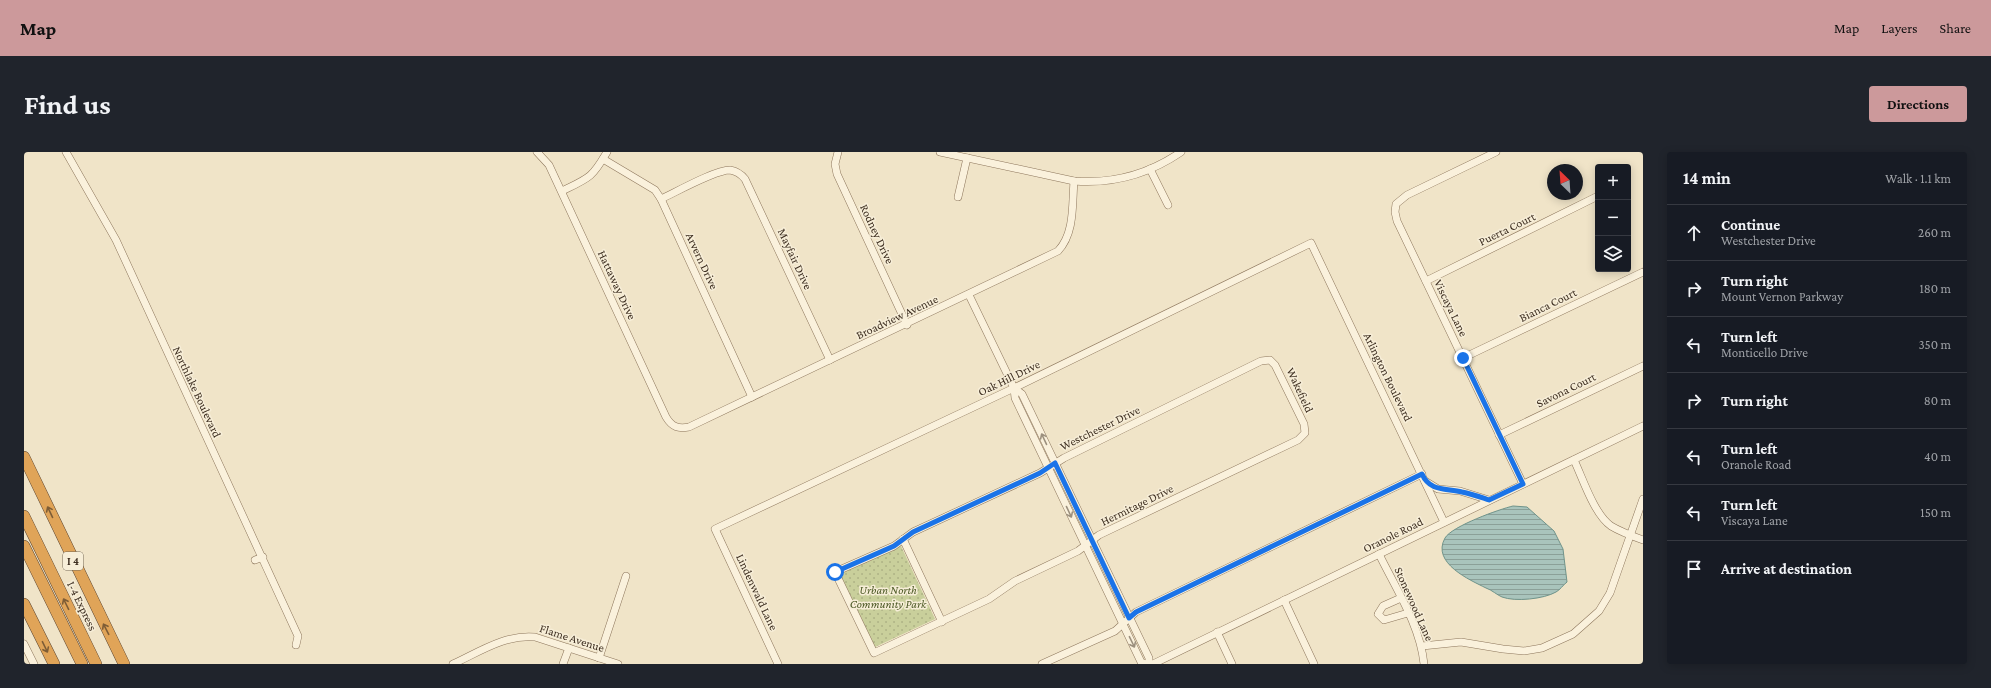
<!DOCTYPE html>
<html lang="en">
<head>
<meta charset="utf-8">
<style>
  :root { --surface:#171b24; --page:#20242c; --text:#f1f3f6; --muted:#9ea1a6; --line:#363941; --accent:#cc999b }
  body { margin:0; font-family:"Crimson Pro",serif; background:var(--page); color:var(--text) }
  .controls { position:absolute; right:12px; top:12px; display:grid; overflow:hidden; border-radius:4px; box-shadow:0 2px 10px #0003 }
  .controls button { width:36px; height:36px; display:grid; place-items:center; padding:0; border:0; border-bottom:1px solid var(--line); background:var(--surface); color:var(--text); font:20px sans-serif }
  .compass { position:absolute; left:1523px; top:12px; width:36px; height:36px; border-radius:50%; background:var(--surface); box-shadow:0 2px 10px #0003; rotate:335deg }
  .stop { position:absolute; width:12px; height:12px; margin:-9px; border:3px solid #1a73e8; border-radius:50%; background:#fff }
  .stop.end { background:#1a73e8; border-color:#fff; box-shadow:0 1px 4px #0008 }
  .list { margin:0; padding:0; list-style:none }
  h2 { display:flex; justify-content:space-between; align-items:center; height:52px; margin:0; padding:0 16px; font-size:17px }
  h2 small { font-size:13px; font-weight:400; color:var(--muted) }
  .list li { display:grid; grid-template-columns:26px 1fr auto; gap:12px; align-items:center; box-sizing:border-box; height:56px; padding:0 16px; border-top:1px solid var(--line) }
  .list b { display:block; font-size:15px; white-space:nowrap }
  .list p { margin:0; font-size:13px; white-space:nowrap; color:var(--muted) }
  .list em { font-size:13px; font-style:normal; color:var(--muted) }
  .icon { flex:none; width:22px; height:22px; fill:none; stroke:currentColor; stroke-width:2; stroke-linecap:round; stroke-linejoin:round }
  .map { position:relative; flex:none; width:1619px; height:512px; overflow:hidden; border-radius:4px }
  header { display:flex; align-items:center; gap:24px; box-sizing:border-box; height:56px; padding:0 20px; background:var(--accent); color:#111 }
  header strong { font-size:19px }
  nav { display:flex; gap:22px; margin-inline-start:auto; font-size:14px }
  .intro { display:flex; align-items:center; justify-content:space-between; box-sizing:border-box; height:96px; padding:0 24px }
  h1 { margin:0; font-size:28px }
  .button { padding:10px 18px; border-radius:4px; background:var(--accent); color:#111; font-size:14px; font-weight:700 }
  main { display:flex; gap:24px; padding:0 24px }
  aside { flex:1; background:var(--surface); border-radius:4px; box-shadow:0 2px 10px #0003 }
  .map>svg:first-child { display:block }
  .park { fill:url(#park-dots) }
  .water { fill:url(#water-rules); stroke:#6f938a }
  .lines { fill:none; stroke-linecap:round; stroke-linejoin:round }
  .minor-casing { stroke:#8d765c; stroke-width:8 }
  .highway-casing { stroke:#5b4430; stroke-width:12 }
  .minor { stroke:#faf1dc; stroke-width:7 }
  .highway { stroke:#e0a458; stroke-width:11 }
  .oneway { stroke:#9c907e }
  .oneway2 { stroke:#7e5d36 }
  .route { stroke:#1a73e8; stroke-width:5 }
  .labels { text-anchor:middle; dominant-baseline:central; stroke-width:3; stroke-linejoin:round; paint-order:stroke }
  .shield { fill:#f7eed8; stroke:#756857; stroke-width:1 }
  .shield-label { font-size:11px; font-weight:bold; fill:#3d2e20 }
  .street-label { font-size:12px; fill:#3d2e20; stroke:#f7eed8 }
  .park-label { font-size:12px; font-style:italic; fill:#4d5a26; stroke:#f7eed8 }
</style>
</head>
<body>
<header>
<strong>Map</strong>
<nav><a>Map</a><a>Layers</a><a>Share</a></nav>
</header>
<div class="intro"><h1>Find us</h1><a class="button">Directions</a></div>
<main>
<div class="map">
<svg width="1619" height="512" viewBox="0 0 1619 512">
  <defs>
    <pattern id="park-dots" width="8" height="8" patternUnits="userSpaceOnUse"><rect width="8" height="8" fill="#c9cf9b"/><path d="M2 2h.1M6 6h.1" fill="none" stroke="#aeb285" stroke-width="1.8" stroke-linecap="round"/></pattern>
    <pattern id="water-rules" width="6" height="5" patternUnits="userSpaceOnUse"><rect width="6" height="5" fill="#a9c4bc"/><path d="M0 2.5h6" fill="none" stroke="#8ba098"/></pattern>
  </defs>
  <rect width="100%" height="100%" fill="#f0e4c8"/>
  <polygon class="park" points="877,394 911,467 851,495 816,422"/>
  <path class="water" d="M 1489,354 L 1503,355 L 1530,379 L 1539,397 L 1543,430 C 1539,433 1536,438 1532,440 C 1520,447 1491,450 1478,445 C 1473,443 1468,438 1462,436 C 1446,428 1407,411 1421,386 C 1428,374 1476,357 1489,354 Z"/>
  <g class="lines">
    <g class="minor-casing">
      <g id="minor">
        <polyline points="42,0 92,88 274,484 272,493"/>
        <path d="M 513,0 L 525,13 L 642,265 C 648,275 654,277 665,275 L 1034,99 C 1051,81 1048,52 1050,29"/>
        <polyline points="814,0 811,12 813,22 883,173"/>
        <path d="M 916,0 L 1050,29 C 1089,32 1125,22 1157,0"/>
        <polyline points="1472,0 1383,43 1372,52 1371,60 1373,69 1499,332"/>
        <polyline points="579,7 631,38 637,47 728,245"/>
        <polyline points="1126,17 1144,53"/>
        <path d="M 538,39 C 565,26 568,26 583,0"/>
        <polyline points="934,45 943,6"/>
        <path d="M 637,47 C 652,40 691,18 706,18 C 712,19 717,22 721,27 L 806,208"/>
        <polyline points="1402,129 1574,44"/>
        <polyline points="945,143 990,236 991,246 1117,510 1122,512"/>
        <polyline points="1439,206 1619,120"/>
        <polygon points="1246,208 1251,213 1280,272 1281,281 1274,288 1075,383 1054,399 991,429 965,447 850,501 811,420 870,394 889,380 1016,321 1040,306 1237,209"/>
        <polyline points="990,236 998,242 1125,506 1125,512"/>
        <polyline points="1475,283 1619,214"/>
        <path d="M 1550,308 C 1559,327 1570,362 1587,374 C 1597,380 1608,384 1619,388"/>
        <polyline points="1401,329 1414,337 1436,339 1465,348"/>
        <polyline points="879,387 918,470"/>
        <path d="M 1355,402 C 1372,437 1396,473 1400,512"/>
        <polyline points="231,408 239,405"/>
        <polyline points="1377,446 1359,454 1354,462 1360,468 1384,461"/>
        <polyline points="1260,448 1290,512"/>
        <polyline points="1193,480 1208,512"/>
        <polyline points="0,492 10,512"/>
        <polyline points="1398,494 1437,490 1479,497 1500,499 1518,496 1549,482 1575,459 1586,441 1619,347"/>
        <polyline points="575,506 602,424"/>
        <path d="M 429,512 C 455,500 482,482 511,485 L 594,512"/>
        <polyline points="539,512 545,496"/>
        <polyline points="754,512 691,377 990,236 1287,91 1420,370"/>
        <polyline points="1018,512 1091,479 1112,460 1398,322"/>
        <polyline points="1129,512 1619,274"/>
      </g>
    </g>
    <g class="highway-casing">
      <g id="highway">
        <polyline points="0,305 100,512"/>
        <polyline points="0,364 72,512"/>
        <polyline points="0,394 58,512"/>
        <polyline points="0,452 30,512"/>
      </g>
    </g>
    <use href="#minor" class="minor"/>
    <use href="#highway" class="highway"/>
  </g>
  <defs><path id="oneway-shaft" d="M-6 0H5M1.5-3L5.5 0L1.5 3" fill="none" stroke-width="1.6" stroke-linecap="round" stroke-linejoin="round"/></defs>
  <g class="oneway">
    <use href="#oneway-shaft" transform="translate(1020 287) rotate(-115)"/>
    <use href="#oneway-shaft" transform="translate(1045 360) rotate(65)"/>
    <use href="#oneway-shaft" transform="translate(1108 490) rotate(64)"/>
  </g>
  <g class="oneway2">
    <use href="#oneway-shaft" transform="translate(26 360) rotate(-115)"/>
    <use href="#oneway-shaft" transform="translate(42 452) rotate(-116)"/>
    <use href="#oneway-shaft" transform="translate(82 477) rotate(-117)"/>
    <use href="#oneway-shaft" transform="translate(21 495) rotate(64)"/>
  </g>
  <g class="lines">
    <path class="route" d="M 811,420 L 870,394 L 889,380 L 1016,321 L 1031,311 L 1105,466 L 1112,460 L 1398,322 C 1406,340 1422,336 1438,340 C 1448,342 1456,345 1465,348 L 1499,332 L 1439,206"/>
  </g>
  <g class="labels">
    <rect class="shield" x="39" y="400" width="20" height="18" rx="3"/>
    <g class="shield-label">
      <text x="49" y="409">I 4</text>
    </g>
    <g class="street-label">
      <text transform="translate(1483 77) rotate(-26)">Puerta Court</text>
      <text transform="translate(853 82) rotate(65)">Rodney Drive</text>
      <text transform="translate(771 107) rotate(65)">Mayfair Drive</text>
      <text transform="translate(678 109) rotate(65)">Arvern Drive</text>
      <text transform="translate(593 133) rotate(65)">Hattaway Drive</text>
      <text transform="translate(1524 153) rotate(-26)">Bianca Court</text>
      <text transform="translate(1427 156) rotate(64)">Viscaya Lane</text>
      <text transform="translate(873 165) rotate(-25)">Broadview Avenue</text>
      <text transform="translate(1364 225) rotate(64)">Arlington Boulevard</text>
      <text transform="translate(985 226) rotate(-26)">Oak Hill Drive</text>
      <text transform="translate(1276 238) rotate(65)">Wakefield</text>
      <text transform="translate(1542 238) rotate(-26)">Savona Court</text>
      <text transform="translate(173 240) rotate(65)">Northlake Boulevard</text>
      <text transform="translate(1076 276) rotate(-26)">Westchester Drive</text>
      <text transform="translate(1113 353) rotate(-26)">Hermitage Drive</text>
      <text transform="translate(1369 383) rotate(-26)">Oranole Road</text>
      <text transform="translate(733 440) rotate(65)">Lindenwald Lane</text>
      <text transform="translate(1390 452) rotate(66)">Stonewood Lane</text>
      <text transform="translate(58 454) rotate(64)">I-4 Express</text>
      <text transform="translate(548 486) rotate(18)">Flame Avenue</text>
    </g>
    <g class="park-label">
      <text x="864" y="438">Urban North<tspan x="864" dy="14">Community Park</tspan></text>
    </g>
  </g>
</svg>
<div class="controls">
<button>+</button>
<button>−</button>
<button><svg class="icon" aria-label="layers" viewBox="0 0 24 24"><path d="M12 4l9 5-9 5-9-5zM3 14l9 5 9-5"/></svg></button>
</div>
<svg class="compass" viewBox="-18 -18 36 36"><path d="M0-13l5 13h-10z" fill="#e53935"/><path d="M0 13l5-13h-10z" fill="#9ea1a6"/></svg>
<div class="stop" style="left:811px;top:420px"></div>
<div class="stop end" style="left:1439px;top:206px"></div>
</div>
<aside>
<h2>14 min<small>Walk · 1.1 km</small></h2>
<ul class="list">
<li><svg class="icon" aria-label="ahead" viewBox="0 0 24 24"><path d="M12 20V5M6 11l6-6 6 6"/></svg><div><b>Continue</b><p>Westchester Drive</p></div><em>260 m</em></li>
<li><svg class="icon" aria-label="right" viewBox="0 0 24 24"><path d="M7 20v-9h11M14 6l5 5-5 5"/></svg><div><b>Turn right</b><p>Mount Vernon Parkway</p></div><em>180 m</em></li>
<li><svg class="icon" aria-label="left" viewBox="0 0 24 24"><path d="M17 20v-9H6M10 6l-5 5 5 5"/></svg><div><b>Turn left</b><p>Monticello Drive</p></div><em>350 m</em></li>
<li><svg class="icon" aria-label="right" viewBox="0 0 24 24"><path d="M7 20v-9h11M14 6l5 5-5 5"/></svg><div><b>Turn right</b></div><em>80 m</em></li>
<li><svg class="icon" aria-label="left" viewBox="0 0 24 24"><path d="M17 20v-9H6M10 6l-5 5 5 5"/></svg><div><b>Turn left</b><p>Oranole Road</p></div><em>40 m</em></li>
<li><svg class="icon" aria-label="left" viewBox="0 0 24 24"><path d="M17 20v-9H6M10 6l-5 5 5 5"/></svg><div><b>Turn left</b><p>Viscaya Lane</p></div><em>150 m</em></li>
<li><svg class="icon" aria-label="arrive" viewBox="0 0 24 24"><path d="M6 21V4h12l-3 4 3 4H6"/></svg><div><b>Arrive at destination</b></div></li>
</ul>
</aside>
</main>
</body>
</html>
